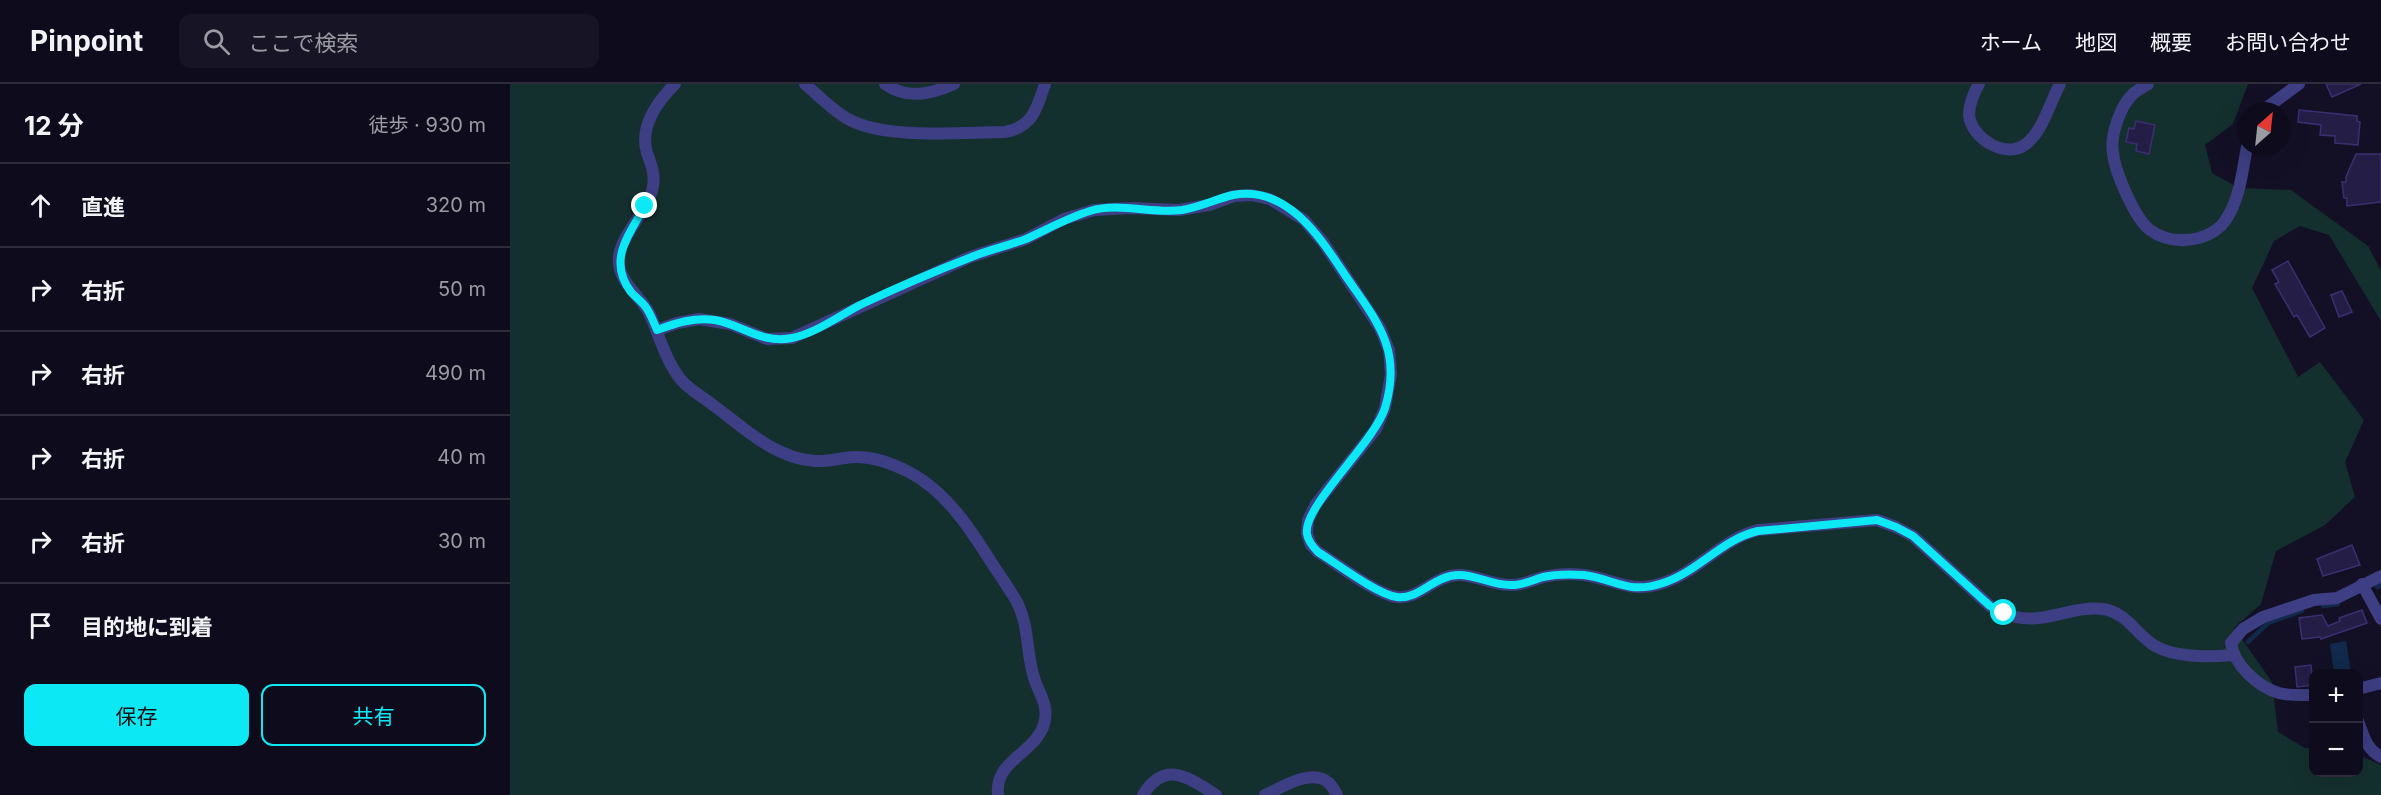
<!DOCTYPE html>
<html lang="ja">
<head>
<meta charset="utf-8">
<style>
  :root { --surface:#0e0c1c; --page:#171525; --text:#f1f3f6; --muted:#9b9ba3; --line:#2e2c3b; --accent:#0ce9f5 }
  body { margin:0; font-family:Inter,"Noto Sans JP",sans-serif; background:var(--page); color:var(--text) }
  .controls { position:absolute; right:18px; bottom:18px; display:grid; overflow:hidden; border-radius:12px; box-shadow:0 6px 24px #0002 }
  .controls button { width:54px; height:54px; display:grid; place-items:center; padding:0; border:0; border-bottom:2px solid var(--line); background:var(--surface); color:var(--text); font:30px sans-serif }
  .compass { position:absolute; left:1727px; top:18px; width:54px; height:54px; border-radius:50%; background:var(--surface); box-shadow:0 6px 24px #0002; rotate:27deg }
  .stop { position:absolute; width:18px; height:18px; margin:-14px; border:4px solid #0ce9f5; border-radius:50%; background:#fff }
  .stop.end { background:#0ce9f5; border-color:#fff; box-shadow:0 2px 6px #0008 }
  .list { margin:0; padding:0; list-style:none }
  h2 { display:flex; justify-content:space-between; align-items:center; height:78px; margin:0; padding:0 24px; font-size:26px }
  h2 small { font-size:20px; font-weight:400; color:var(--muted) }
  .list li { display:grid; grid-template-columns:39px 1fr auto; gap:18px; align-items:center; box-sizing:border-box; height:84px; padding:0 24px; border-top:2px solid var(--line) }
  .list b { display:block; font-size:22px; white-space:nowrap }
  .list em { font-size:20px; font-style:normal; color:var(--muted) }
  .actions { display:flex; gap:12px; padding:18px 24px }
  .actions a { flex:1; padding:14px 0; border:2px solid var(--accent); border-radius:12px; text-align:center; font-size:21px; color:var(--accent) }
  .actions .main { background:var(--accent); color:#111 }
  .icon { flex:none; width:33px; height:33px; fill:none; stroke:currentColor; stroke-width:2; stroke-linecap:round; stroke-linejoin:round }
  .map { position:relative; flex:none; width:1871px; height:711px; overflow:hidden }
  header { display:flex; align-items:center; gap:36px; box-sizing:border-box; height:84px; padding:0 30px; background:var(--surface); border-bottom:2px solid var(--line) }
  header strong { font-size:28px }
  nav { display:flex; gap:33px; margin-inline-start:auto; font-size:21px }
  .search { width:420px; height:54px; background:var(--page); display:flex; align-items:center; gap:15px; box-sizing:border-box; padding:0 21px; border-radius:12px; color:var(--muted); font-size:22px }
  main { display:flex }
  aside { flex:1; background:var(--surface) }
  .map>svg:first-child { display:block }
  .green { fill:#14302e }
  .water { fill:#11294a }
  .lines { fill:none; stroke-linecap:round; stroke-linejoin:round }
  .stream { stroke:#11294a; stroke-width:4.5 }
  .building { fill:#241d46; stroke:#3a3071; stroke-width:1.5 }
  .street { stroke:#3d3e83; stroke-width:12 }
  .route { stroke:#0ce9f5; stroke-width:8 }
</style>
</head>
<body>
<header>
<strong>Pinpoint</strong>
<div class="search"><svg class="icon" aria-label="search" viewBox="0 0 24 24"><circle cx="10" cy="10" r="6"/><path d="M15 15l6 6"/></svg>ここで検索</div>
<nav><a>ホーム</a><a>地図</a><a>概要</a><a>お問い合わせ</a></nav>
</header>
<main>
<aside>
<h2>12 分<small>徒歩 · 930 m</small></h2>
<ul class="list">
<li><svg class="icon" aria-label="ahead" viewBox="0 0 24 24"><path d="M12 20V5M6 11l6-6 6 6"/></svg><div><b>直進</b></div><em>320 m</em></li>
<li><svg class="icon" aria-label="right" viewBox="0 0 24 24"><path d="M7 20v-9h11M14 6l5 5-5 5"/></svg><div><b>右折</b></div><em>50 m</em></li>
<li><svg class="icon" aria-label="right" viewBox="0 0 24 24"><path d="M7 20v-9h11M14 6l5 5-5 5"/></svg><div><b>右折</b></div><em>490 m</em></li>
<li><svg class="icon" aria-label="right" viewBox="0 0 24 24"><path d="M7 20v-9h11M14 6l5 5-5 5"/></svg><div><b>右折</b></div><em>40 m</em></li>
<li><svg class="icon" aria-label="right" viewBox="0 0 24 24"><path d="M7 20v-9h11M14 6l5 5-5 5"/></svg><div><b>右折</b></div><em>30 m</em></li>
<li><svg class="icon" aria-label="arrive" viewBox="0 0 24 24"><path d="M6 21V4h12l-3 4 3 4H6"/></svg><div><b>目的地に到着</b></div></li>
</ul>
<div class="actions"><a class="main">保存</a><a>共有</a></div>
</aside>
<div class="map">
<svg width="1871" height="711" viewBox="0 0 1871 711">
  <rect width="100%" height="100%" fill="#131026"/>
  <polygon class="green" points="0,0 1738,0 1723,40 1695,61 1702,89 1729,104 1781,106 1858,162 1871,187 1871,237 1819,151 1790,142 1764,157 1742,204 1788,293 1810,278 1854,336 1835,378 1845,413 1815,441 1766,467 1751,520 1724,544 1762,598 1768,648 1795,664 1803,664 1804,688 1848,688 1849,671 1871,681 1871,711 0,711"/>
  <polygon class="water" points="1836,557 1841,589 1824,589 1820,560"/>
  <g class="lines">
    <g class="stream">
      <polyline points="1867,503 1871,501"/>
      <polyline points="1813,522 1828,520"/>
      <polyline points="1738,558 1758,539 1792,527"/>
    </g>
  </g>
  <g class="building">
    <polygon points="1816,0 1851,0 1822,13"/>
    <polygon points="1789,26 1847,32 1847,37 1850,38 1848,61 1825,59 1825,52 1810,51 1811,41 1788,38"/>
    <polygon points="1626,37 1645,41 1639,70 1626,67 1627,60 1616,58 1619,44 1624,45"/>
    <polygon points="1846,70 1871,70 1871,118 1837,122 1837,114 1834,114 1832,98 1836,98 1836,93"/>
    <polygon points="1778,177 1815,244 1800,253 1787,231 1784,233 1765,200 1769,198 1762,186"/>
    <polygon points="1832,207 1842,228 1829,233 1821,211"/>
    <polygon points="1842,461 1850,481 1813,492 1807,475"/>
    <polygon points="1852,526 1857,539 1811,555 1810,553 1792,555 1789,534 1812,531 1818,542 1830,537 1829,534"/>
    <polygon points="1801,581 1803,601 1787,603 1785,583"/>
  </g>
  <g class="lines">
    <g class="street">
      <path d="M 165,0 C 147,18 129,42 137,69 C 142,82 146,93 142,107 C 136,130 113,148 109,172 C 106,198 131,211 140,231 C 150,253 156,278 172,297 C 180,306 193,313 203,321 C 233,343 264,374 304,377 C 317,378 330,374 343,373 C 363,372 381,379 399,388 C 437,408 461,446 483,481 C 491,493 500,506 507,518 C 519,542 516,565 523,590 C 527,608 540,620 534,640 C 525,670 484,676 488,711"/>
      <path d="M 295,0 C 309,12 322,26 338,35 C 376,56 452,48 495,48 C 523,43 527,24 535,0"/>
      <path d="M 375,0 C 398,16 421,10 444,0"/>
      <path d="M 1469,0 C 1464,8 1459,21 1459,31 C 1461,54 1496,76 1516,60 C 1533,47 1540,18 1550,0"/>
      <path d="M 1638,0 C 1634,3 1627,6 1623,10 C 1610,22 1600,52 1603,69 C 1605,88 1625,135 1640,146 C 1655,157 1672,158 1689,154 C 1699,151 1709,146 1715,137 C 1730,116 1732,88 1737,63"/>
      <polyline points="1752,27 1789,0"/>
      <path d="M 147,246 L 167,239 L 189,235 L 220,240 L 257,255 L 282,254 L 460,173 L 516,155 L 554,135 L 584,126 L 622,124 L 669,126 L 699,121 L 724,112 L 741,111 L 760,115 L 794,136 L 813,158 L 870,244 L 879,266 L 881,290 L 875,324 L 866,345 L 806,420 L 798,436 L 797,450 L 801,461 L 808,468 C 826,479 867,511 887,513 C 909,516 924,491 949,491 C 967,491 984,502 1002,501 C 1013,501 1023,496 1033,493 C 1046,490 1060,489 1074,491 C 1105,495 1119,510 1153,499 C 1188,488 1212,455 1248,446 L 1367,436 L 1386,443 L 1403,452 L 1480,522 C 1488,526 1497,531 1506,533 C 1534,540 1564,521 1593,525 C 1616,528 1627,551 1645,562 C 1667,574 1698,573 1723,571"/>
      <polyline points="1852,500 1871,535"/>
      <polyline points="1848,605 1871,599"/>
      <path d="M 1804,611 C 1793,611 1780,612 1769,609 C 1748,603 1724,581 1721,559 L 1733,545 L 1753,533 L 1804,516 L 1827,514 L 1871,492"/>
      <path d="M 1848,637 C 1854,652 1856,665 1871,673"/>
      <path d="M 633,711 C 655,675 679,694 706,711"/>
      <path d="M 755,711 C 771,704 802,683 819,699 C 822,702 825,707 827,711"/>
    </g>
  </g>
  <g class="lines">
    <path class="route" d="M 135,122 C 119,151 97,176 121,208 C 126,214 133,218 137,225 C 141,231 144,239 147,246 C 166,239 184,233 205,236 C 233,241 251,260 282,254 C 306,249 329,232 350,221 C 386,204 423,188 459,174 C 478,166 497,162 516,155 C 538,145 557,134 580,127 C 609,118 642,130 672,126 C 690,123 706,115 723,111 C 777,101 810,153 835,191 C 866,236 893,265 875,324 C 864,359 792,423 797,450 C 798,457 803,463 808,468 C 826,479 868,511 887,513 C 909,516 924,491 949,491 C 967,491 984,502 1002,501 C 1013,501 1023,496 1033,493 C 1046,490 1060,490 1074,491 C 1106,495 1117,511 1153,499 C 1188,488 1212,455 1248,447 L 1367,436 L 1386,443 L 1403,452 L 1480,522 L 1494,529"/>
  </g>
</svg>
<div class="controls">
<button>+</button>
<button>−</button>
</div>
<svg class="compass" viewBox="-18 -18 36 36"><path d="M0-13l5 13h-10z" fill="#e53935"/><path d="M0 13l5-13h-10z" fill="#9b9ba3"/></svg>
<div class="stop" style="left:1494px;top:529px"></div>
<div class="stop end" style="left:135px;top:122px"></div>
</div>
</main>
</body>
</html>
